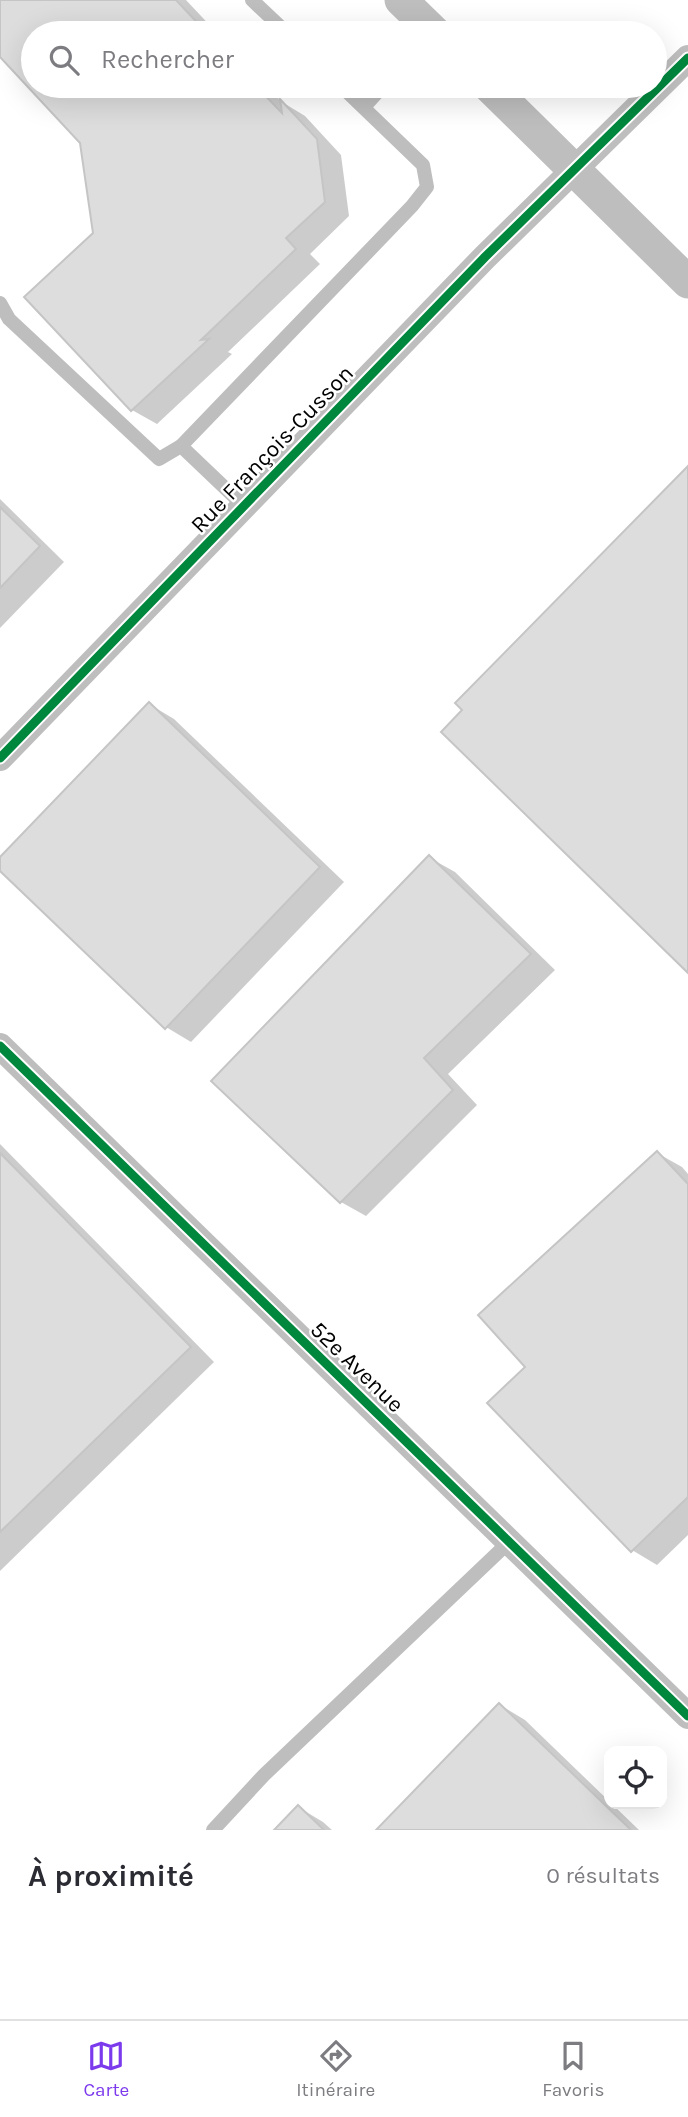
<!DOCTYPE html>
<html lang="fr">
<head>
<meta charset="utf-8">
<style>
  :root { --surface:#fff; --page:#f7f7f7; --text:#2b2b33; --muted:#7c7c81; --line:#e1e1e2; --accent:#7c3aed }
  body { margin:0; font-family:Karla,sans-serif; background:var(--page); color:var(--text) }
  .controls { position:absolute; right:21px; bottom:21px; display:grid; overflow:hidden; border-radius:14px; box-shadow:0 7px 28px #0002 }
  .controls button { width:63px; height:63px; display:grid; place-items:center; padding:0; border:0; border-bottom:2px solid var(--line); background:var(--surface); color:var(--text); font:35px sans-serif }
  .list { margin:0; padding:0; list-style:none }
  h2 { display:flex; justify-content:space-between; align-items:center; height:91px; margin:0; padding:0 28px; font-size:30px }
  h2 small { font-size:23px; font-weight:400; color:var(--muted) }
  .icon { flex:none; width:38px; height:38px; fill:none; stroke:currentColor; stroke-width:2; stroke-linecap:round; stroke-linejoin:round }
  .map { position:relative; flex:none; width:688px; height:1830px; overflow:hidden }
  .search { position:absolute; background:var(--surface); box-shadow:0 7px 28px #0002; left:21px; right:21px; top:21px; height:77px; display:flex; align-items:center; gap:18px; box-sizing:border-box; padding:0 24px; border-radius:38px; color:var(--muted); font-size:26px }
  .sheet { height:189px; background:var(--surface) }
  nav { display:flex; justify-content:space-around; align-items:center; box-sizing:border-box; height:98px; border-top:2px solid var(--line); background:var(--surface); font-size:19px; color:var(--muted) }
  nav a { display:grid; justify-items:center; gap:4px }
  nav .on { color:var(--accent) }
  .map>svg:first-child { display:block }
  .shadow { fill:#0003 }
  .building { fill:#ddd; stroke:#c5c5c5; stroke-width:2 }
  .lines { fill:none; stroke-linecap:round; stroke-linejoin:round }
  .service { stroke:#bebebe; stroke-width:14 }
  .minor { stroke:#bebebe; stroke-width:26 }
  .tertiary { stroke:#bebebe; stroke-width:33 }
  .cycleway-casing { stroke:#fff; stroke-width:13 }
  .cycleway { stroke:#00873e; stroke-width:9 }
  .labels { text-anchor:middle; dominant-baseline:central; stroke-width:5; stroke-linejoin:round; paint-order:stroke }
  .street-label { font-size:23px; fill:#000; stroke:#fff }
</style>
</head>
<body>
<div class="map">
<svg width="688" height="1830" viewBox="0 0 688 1830">
  <rect width="100%" height="100%" fill="#fff"/>
  <g class="shadow">
    <polygon points="0,0 186,0 217,33 33,33 33,86 266,86 282,102 305,116 341,155 349,216 310,254 320,264 228,352 232,354 157,424 132,410 94,234 82,142 0,54"/>
    <polygon points="0,499 64,562 0,628"/>
    <polygon points="149,704 174,719 344,882 191,1042 166,1027 0,869 0,859"/>
    <polygon points="430,858 455,872 555,970 448,1074 477,1105 366,1216 341,1202"/>
    <polygon points="0,1144 214,1362 0,1571"/>
    <polygon points="657,1153 682,1167 688,1174 688,1535 657,1565 632,1550 528,1368"/>
    <polygon points="500,1705 525,1720 639,1830 378,1830"/>
    <polygon points="298,1807 323,1822 332,1830 276,1830"/>
  </g>
  <g class="building">
    <polygon points="0,0 176,0 207,33 33,33 33,86 256,86 282,113 280,99 317,139 325,202 286,238 296,249 201,340 209,339 131,411 24,297 93,233 80,143 0,57"/>
    <polygon points="688,466 688,973 441,732 462,710 455,703"/>
    <polygon points="0,507 40,546 0,588"/>
    <polygon points="149,702 320,867 165,1029 0,871 0,857"/>
    <polygon points="429,855 531,954 424,1058 453,1090 340,1203 211,1081"/>
    <polygon points="657,1151 688,1184 688,1497 631,1552 487,1403 525,1367 478,1315"/>
    <polygon points="0,1153 191,1347 0,1532"/>
    <polygon points="499,1703 631,1830 376,1830"/>
    <polygon points="298,1805 324,1830 274,1830"/>
  </g>
  <g class="lines">
    <g class="service">
      <polyline points="252,0 287,33"/>
      <polyline points="364,107 383,86"/>
      <polyline points="0,303 9,319 159,459 181,446 244,506"/>
      <polyline points="181,446 412,206 427,187 423,165 341,86"/>
      <polyline points="213,1830 264,1775 509,1542"/>
    </g>
    <g class="minor">
      <polyline points="0,758 485,257 688,58"/>
      <polyline points="0,1046 688,1716"/>
    </g>
    <g class="tertiary">
      <polyline points="401,0 435,33"/>
      <polyline points="489,86 688,282"/>
    </g>
    <g class="cycleway-casing">
      <g id="cycleway">
        <polyline points="0,758 485,257 688,58"/>
        <polyline points="0,1046 688,1716"/>
      </g>
    </g>
    <use href="#cycleway" class="cycleway"/>
  </g>
  <g class="labels">
    <g class="street-label">
      <text transform="translate(272 449) rotate(-46)">Rue François-Cusson</text>
      <text transform="translate(357 1367) rotate(44)">52e Avenue</text>
    </g>
  </g>
</svg>
<div class="controls">
<button><svg class="icon" aria-label="locate" viewBox="0 0 24 24"><circle cx="12" cy="12" r="6"/><path d="M12 2v4M12 18v4M2 12h4M18 12h4"/></svg></button>
</div>
<div class="search"><svg class="icon" aria-label="search" viewBox="0 0 24 24"><circle cx="10" cy="10" r="6"/><path d="M15 15l6 6"/></svg>Rechercher</div>
</div>
<section class="sheet">
<h2>À proximité<small>0 résultats</small></h2>
<ul class="list">
</ul>
</section>
<nav>
<a class="on"><svg class="icon" aria-label="map" viewBox="0 0 24 24"><path d="M3 6l6-2 6 2 6-2v14l-6 2-6-2-6 2zM9 4v14M15 6v14"/></svg>Carte</a>
<a><svg class="icon" aria-label="directions" viewBox="0 0 24 24"><path d="M12 3l9 9-9 9-9-9zM9 14v-3h6M13 9l2 2-2 2"/></svg>Itinéraire</a>
<a><svg class="icon" aria-label="saved" viewBox="0 0 24 24"><path d="M7 4h10v16l-5-4-5 4z"/></svg>Favoris</a>
</nav>
</body>
</html>
